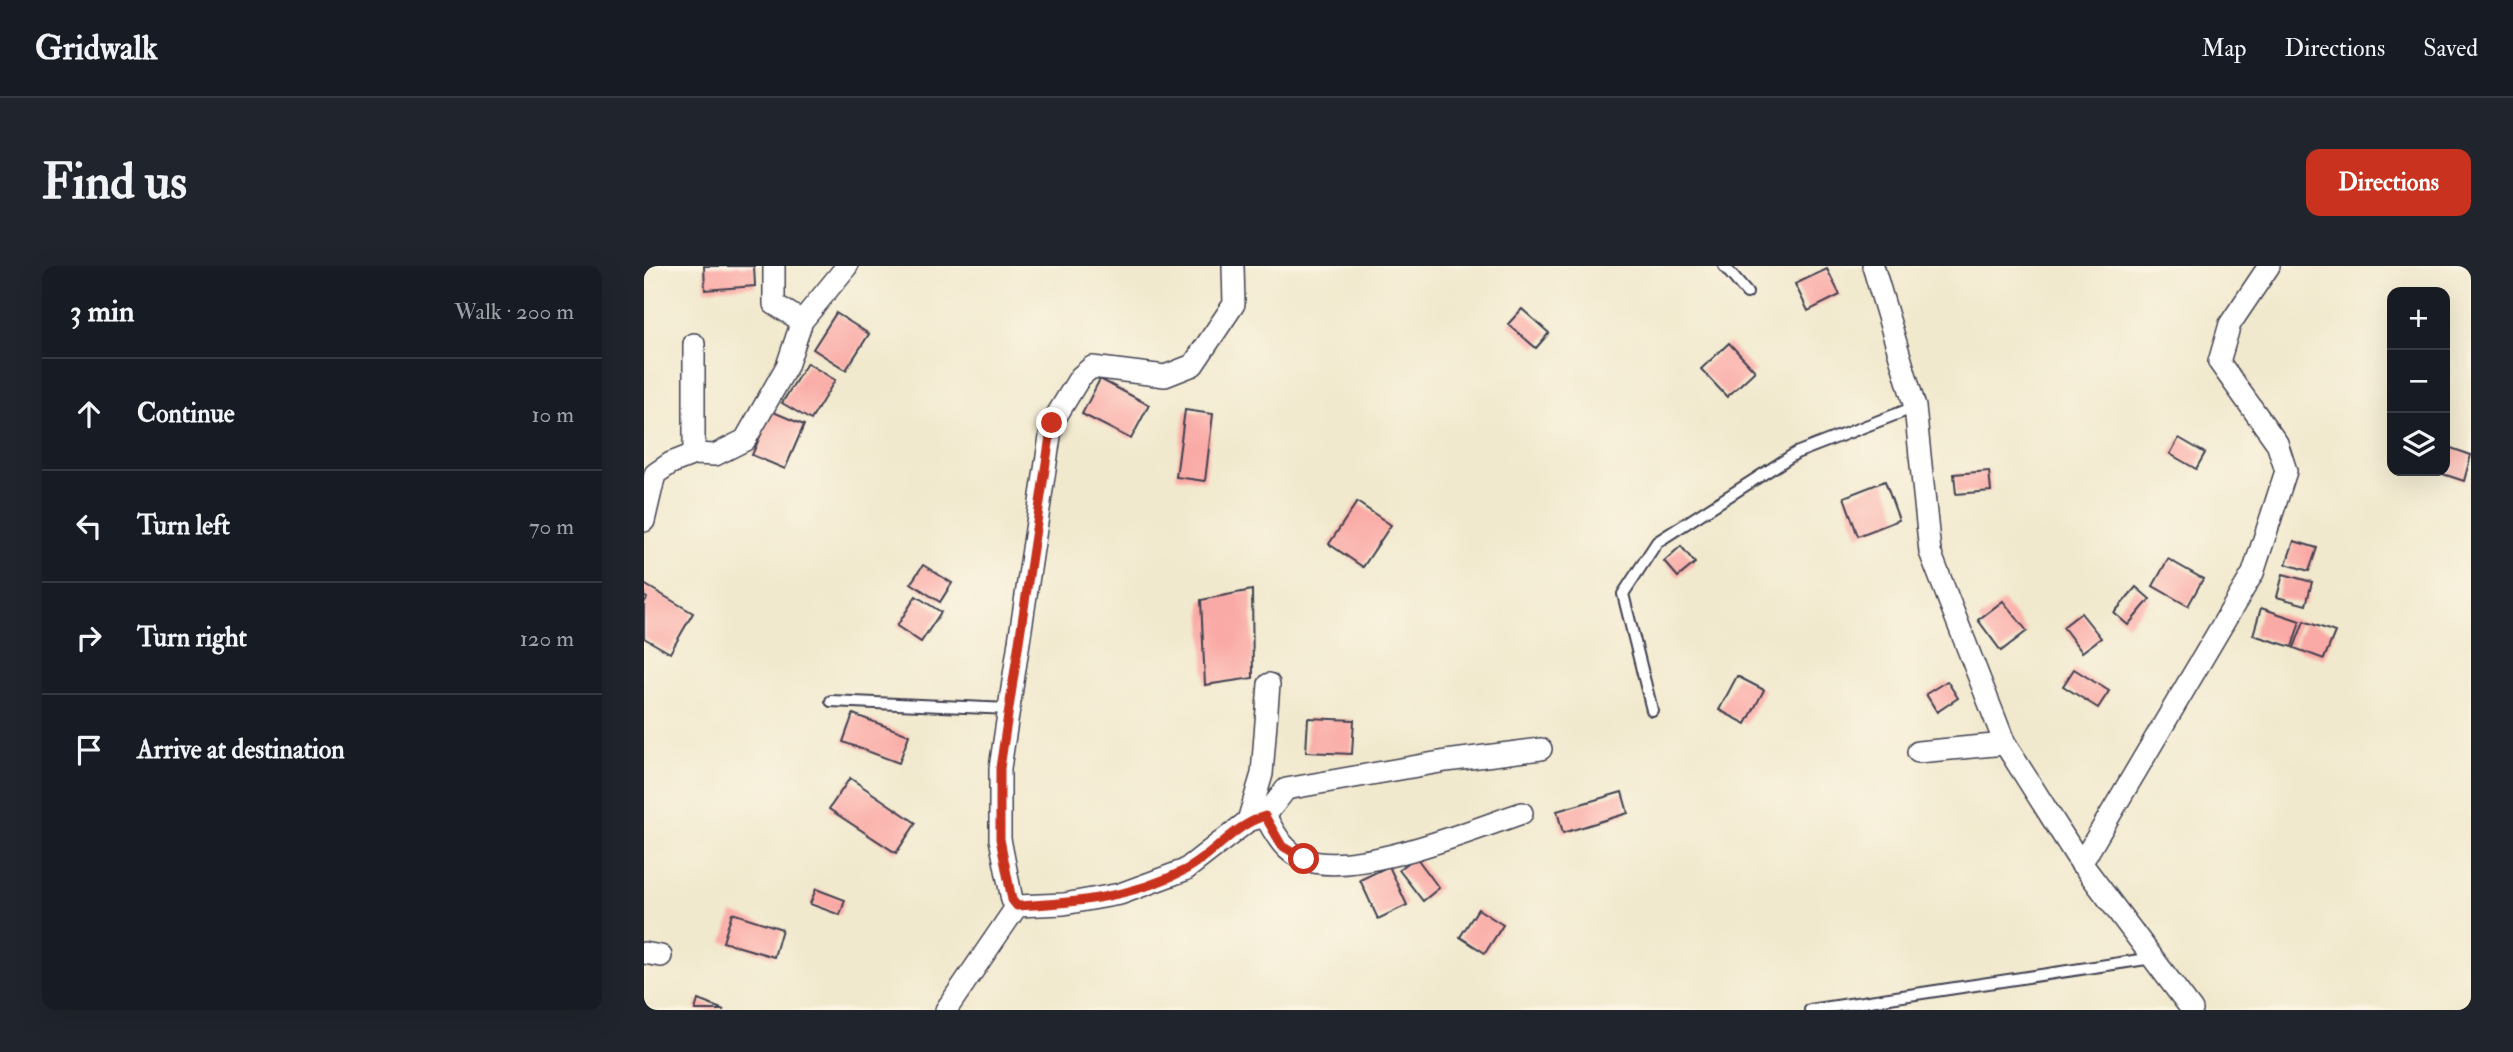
<!DOCTYPE html>
<html lang="en">
<head>
<meta charset="utf-8">
<style>
  :root { --surface:#171b24; --page:#20242c; --text:#f1f3f6; --muted:#9ea1a6; --line:#363941; --accent:#c8321e }
  body { margin:0; font-family:"IM FELL Double Pica",serif; background:var(--page); color:var(--text) }
  .controls { position:absolute; right:21px; top:21px; display:grid; overflow:hidden; border-radius:14px; box-shadow:0 7px 28px #0002 }
  .controls button { width:63px; height:63px; display:grid; place-items:center; padding:0; border:0; border-bottom:2px solid var(--line); background:var(--surface); color:var(--text); font:35px sans-serif }
  .stop { position:absolute; width:21px; height:21px; margin:-16px; border:5px solid #c8321e; border-radius:50%; background:#fff }
  .stop.end { background:#c8321e; border-color:#fff; box-shadow:0 2px 7px #0008 }
  .list { margin:0; padding:0; list-style:none }
  h2 { display:flex; justify-content:space-between; align-items:center; height:91px; margin:0; padding:0 28px; font-size:30px }
  h2 small { font-size:23px; font-weight:400; color:var(--muted) }
  .list li { display:grid; grid-template-columns:46px 1fr auto; gap:21px; align-items:center; box-sizing:border-box; height:112px; padding:0 28px; border-top:2px solid var(--line) }
  .list b { display:block; font-size:26px; white-space:nowrap }
  .list em { font-size:23px; font-style:normal; color:var(--muted) }
  .icon { flex:none; width:38px; height:38px; fill:none; stroke:currentColor; stroke-width:2; stroke-linecap:round; stroke-linejoin:round }
  .map { position:relative; flex:none; width:1827px; height:744px; overflow:hidden; border-radius:14px }
  header { display:flex; align-items:center; gap:42px; box-sizing:border-box; height:98px; padding:0 35px; background:var(--surface); border-bottom:2px solid var(--line) }
  header strong { font-size:33px }
  nav { display:flex; gap:38px; margin-inline-start:auto; font-size:24px }
  .intro { display:flex; align-items:center; justify-content:space-between; box-sizing:border-box; height:168px; padding:0 42px }
  h1 { margin:0; font-size:49px }
  .button { padding:18px 32px; border-radius:14px; background:var(--accent); color:#fff; font-size:24px; font-weight:700 }
  main { display:flex; gap:42px; padding:0 42px }
  aside { flex:1; background:var(--surface); border-radius:14px; box-shadow:0 7px 28px #0002 }
  .map>svg:first-child { display:block }
  .building { fill:#faaaa6 }
  .lines { fill:none; stroke-linecap:round; stroke-linejoin:round }
  .lane-casing { stroke:#414051; stroke-width:14 }
  .street-casing { stroke:#414051; stroke-width:24 }
  .lane { stroke:#fff; stroke-width:10 }
  .street { stroke:#fff; stroke-width:21 }
  .route { stroke:#c8321e; stroke-width:9 }
</style>
</head>
<body>
<header>
<strong>Gridwalk</strong>
<nav><a>Map</a><a>Directions</a><a>Saved</a></nav>
</header>
<div class="intro"><h1>Find us</h1><a class="button">Directions</a></div>
<main>
<aside>
<h2>3 min<small>Walk · 200 m</small></h2>
<ul class="list">
<li><svg class="icon" aria-label="ahead" viewBox="0 0 24 24"><path d="M12 20V5M6 11l6-6 6 6"/></svg><div><b>Continue</b></div><em>10 m</em></li>
<li><svg class="icon" aria-label="left" viewBox="0 0 24 24"><path d="M17 20v-9H6M10 6l-5 5 5 5"/></svg><div><b>Turn left</b></div><em>70 m</em></li>
<li><svg class="icon" aria-label="right" viewBox="0 0 24 24"><path d="M7 20v-9h11M14 6l5 5-5 5"/></svg><div><b>Turn right</b></div><em>120 m</em></li>
<li><svg class="icon" aria-label="arrive" viewBox="0 0 24 24"><path d="M6 21V4h12l-3 4 3 4H6"/></svg><div><b>Arrive at destination</b></div></li>
</ul>
</aside>
<div class="map">
<svg width="1827" height="744" viewBox="0 0 1827 744">
  <rect width="100%" height="100%" fill="#fcf5e5"/>
  <filter id="ink" filterUnits="userSpaceOnUse"><feTurbulence type="fractalNoise" baseFrequency=".0143" numOctaves="2"/><feDisplacementMap in="SourceGraphic" scale="14" xChannelSelector="R" yChannelSelector="G"/><feConvolveMatrix kernelMatrix="1 2 1 2 8 2 1 2 1" color-interpolation-filters="sRGB"/></filter>
  <filter id="wash" filterUnits="userSpaceOnUse"><feTurbulence type="fractalNoise" baseFrequency=".00686" numOctaves="4" result="noise"/><feDisplacementMap in="SourceGraphic" scale="28" xChannelSelector="R" yChannelSelector="G"/><feGaussianBlur stdDeviation="1.57" result="paint"/><feColorMatrix in="noise" values="0 0 0 0 0 0 0 0 0 0 0 0 0 0 0 0 0 1.4 0 .05"/><feComposite in="paint" operator="in"/></filter>
  <g filter="url(#wash)">
    <rect width="100%" height="100%" fill="#f1e9cd"/>
    <g id="blocks">
      <g class="building">
        <polygon points="60,0 110,0 111,20 61,24"/>
        <polygon points="1183,3 1196,29 1164,45 1151,18"/>
        <polygon points="878,43 905,67 892,82 864,58"/>
        <polygon points="192,47 225,68 202,104 169,83"/>
        <polygon points="1085,77 1111,105 1083,131 1057,103"/>
        <polygon points="163,97 191,114 167,154 138,137"/>
        <polygon points="456,113 505,139 487,173 438,148"/>
        <polygon points="541,144 569,148 561,215 532,211"/>
        <polygon points="127,145 160,159 141,203 108,189"/>
        <polygon points="1535,172 1561,187 1552,203 1526,188"/>
        <polygon points="1807,182 1827,189 1820,215 1799,208"/>
        <polygon points="1345,205 1347,225 1312,228 1310,208"/>
        <polygon points="1241,215 1255,254 1214,270 1200,231"/>
        <polygon points="713,236 747,259 719,301 685,278"/>
        <polygon points="1650,275 1673,282 1665,305 1642,298"/>
        <polygon points="1037,280 1051,297 1034,311 1020,295"/>
        <polygon points="1524,293 1559,313 1544,340 1509,320"/>
        <polygon points="279,299 308,317 296,336 267,317"/>
        <polygon points="1639,308 1668,316 1662,339 1633,331"/>
        <polygon points="0,318 49,347 26,387 0,372 0,337 3,332 0,330"/>
        <polygon points="1492,321 1506,333 1484,359 1470,347"/>
        <polygon points="608,324 609,412 561,419 557,334"/>
        <polygon points="272,330 297,346 277,376 253,360"/>
        <polygon points="1359,335 1383,365 1357,385 1334,354"/>
        <polygon points="1617,342 1656,355 1648,381 1609,369"/>
        <polygon points="1437,347 1457,372 1438,386 1419,361"/>
        <polygon points="1660,355 1691,366 1680,393 1650,382"/>
        <polygon points="1430,403 1465,425 1454,442 1419,420"/>
        <polygon points="1093,410 1120,424 1102,458 1075,444"/>
        <polygon points="1303,415 1314,432 1293,446 1282,428"/>
        <polygon points="209,448 265,469 255,497 199,476"/>
        <polygon points="664,452 710,454 708,488 662,486"/>
        <polygon points="206,512 272,557 252,587 185,543"/>
        <polygon points="978,526 984,547 919,567 913,545"/>
        <polygon points="772,591 795,622 779,635 755,604"/>
        <polygon points="745,600 763,639 734,653 716,614"/>
        <polygon points="172,623 201,634 196,649 166,638"/>
        <polygon points="834,643 859,659 841,687 816,671"/>
        <polygon points="88,647 138,663 130,691 79,676"/>
        <polygon points="54,734 80,744 51,744"/>
      </g>
    </g>
  </g>
  <g filter="url(#ink)">
    <use href="#blocks" fill-opacity="0" stroke="#414051" stroke-width="2"/>
    <g class="lines">
      <g class="lane-casing">
        <g id="lane">
          <polyline points="1080,0 1103,27"/>
          <polyline points="187,435 365,443"/>
          <polyline points="1008,444 979,328 1013,276 1152,187 1271,141"/>
          <polyline points="1166,744 1509,692"/>
        </g>
      </g>
      <g class="street-casing">
        <g id="street">
          <polyline points="130,0 130,38 158,55"/>
          <polyline points="589,0 590,38 549,99 521,110 448,101 436,111 408,157 356,502 356,573 368,634 373,640 420,638 476,628 541,604 604,555 621,550 642,523 802,495 897,483"/>
          <polyline points="1229,0 1271,141 1286,286 1361,478 1432,590 1548,744"/>
          <polyline points="50,78 50,188"/>
          <polyline points="0,255 11,208 27,197 50,188 71,189 101,174 143,100 158,55 203,0"/>
          <polyline points="1274,486 1361,478"/>
          <path d="M 621,550 C 631,567 639,585 659,593 C 710,613 827,564 878,547"/>
          <polyline points="604,555 618,508 625,418"/>
          <polyline points="1437,598 1609,307 1642,205 1633,177 1575,96 1586,58 1625,0"/>
          <polyline points="0,687 17,690"/>
          <polyline points="302,744 373,640"/>
        </g>
      </g>
      <use href="#lane" class="lane"/>
      <use href="#street" class="street"/>
    </g>
  </g>
  <g class="lines" filter="url(#ink)">
    <path class="route" d="M 408,157 L 356,502 L 356,573 L 368,634 L 373,640 C 431,637 489,631 541,604 C 570,589 590,559 621,550 L 638,580 L 660,593"/>
  </g>
</svg>
<div class="controls">
<button>+</button>
<button>−</button>
<button><svg class="icon" aria-label="layers" viewBox="0 0 24 24"><path d="M12 4l9 5-9 5-9-5zM3 14l9 5 9-5"/></svg></button>
</div>
<div class="stop" style="left:660px;top:593px"></div>
<div class="stop end" style="left:408px;top:157px"></div>
</div>
</main>
</body>
</html>
